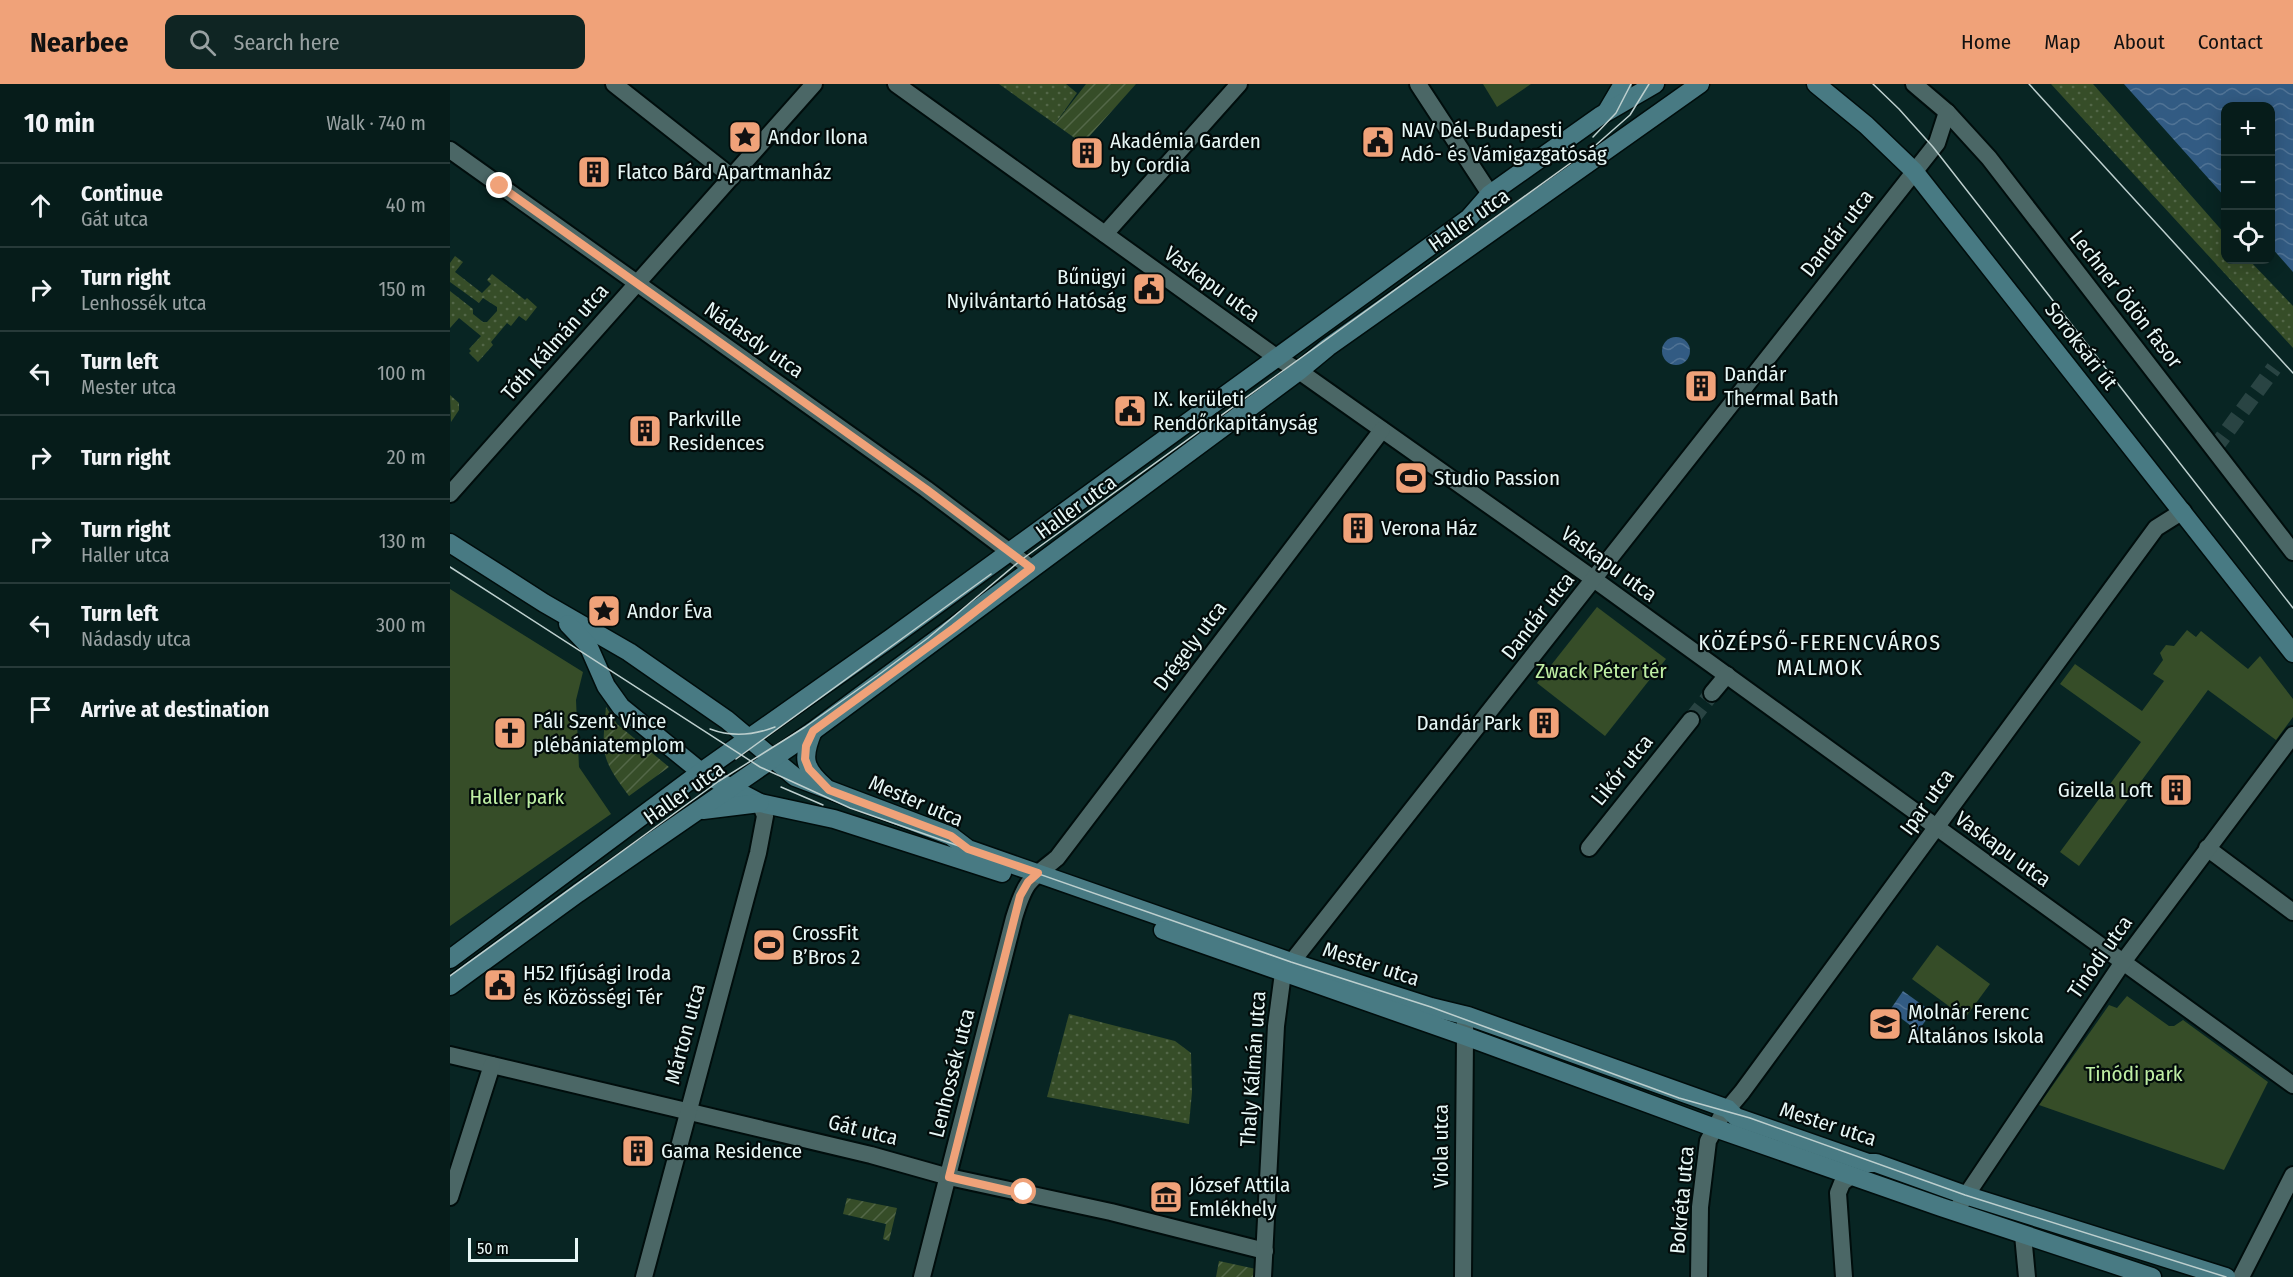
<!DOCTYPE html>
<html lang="en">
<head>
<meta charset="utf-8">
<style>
  :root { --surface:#061c1a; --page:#0f2523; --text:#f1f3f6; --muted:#98a1a2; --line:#273a39; --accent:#f0a279 }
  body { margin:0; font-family:"Fira Sans Condensed",sans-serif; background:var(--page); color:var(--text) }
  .controls { position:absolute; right:18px; top:18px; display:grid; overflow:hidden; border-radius:12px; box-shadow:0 3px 15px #0003 }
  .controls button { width:54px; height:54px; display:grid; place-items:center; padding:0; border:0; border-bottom:2px solid var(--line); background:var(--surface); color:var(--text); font:30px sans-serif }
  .scale { position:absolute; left:18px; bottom:15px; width:110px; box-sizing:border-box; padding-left:6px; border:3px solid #e7f7f6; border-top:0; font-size:16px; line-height:21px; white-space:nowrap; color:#e7f7f6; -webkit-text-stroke:4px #030c0b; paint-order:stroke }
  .stop { position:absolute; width:18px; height:18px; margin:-14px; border:4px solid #f0a279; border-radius:50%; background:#fff }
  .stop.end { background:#f0a279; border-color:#fff; box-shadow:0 2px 6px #0008 }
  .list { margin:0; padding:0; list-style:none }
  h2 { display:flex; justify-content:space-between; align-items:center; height:78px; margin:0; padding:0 24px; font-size:26px }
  h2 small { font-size:20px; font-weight:400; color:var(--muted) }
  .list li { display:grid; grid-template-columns:39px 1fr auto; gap:18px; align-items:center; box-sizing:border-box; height:84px; padding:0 24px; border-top:2px solid var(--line) }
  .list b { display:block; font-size:22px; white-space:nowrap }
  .list p { margin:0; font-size:20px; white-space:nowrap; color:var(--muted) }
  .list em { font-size:20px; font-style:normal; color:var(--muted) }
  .icon { flex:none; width:33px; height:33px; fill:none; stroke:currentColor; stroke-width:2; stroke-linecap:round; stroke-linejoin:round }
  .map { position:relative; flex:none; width:1843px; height:1193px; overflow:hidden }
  header { display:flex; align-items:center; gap:36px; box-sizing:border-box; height:84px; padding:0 30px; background:var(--accent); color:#111 }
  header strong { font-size:28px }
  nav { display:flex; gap:33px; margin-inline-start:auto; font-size:21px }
  .search { width:420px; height:54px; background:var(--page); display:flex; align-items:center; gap:15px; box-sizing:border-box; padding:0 21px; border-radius:12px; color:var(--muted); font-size:22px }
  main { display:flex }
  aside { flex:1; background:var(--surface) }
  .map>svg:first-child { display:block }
  .grass { fill:url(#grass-dots) }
  .park { fill:#364d28 }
  .garden { fill:url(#garden-furrows) }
  .water { fill:url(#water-waves) }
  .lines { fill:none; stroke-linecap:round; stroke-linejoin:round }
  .street-tunnel { stroke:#294443; stroke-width:16; stroke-dasharray:16 8; stroke-linecap:butt }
  .street-casing { stroke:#000d0c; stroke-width:20 }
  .secondary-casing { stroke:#000d0c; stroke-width:21 }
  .street { stroke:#4b6766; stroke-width:16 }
  .secondary { stroke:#487a83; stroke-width:18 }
  .tram { stroke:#bdcfce; stroke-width:1.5 }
  .route { stroke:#f0a279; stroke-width:8 }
  .labels { text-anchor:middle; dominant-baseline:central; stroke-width:4.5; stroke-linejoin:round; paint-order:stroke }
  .poi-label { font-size:21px; fill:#e7f7f6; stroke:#030c0b; text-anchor:start }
  .street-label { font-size:21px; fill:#e7f7f6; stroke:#030c0b }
  .park-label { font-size:21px; fill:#bfefa4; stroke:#030c0b }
  .neighbourhood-label { font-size:22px; letter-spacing:1.5px; fill:#e7f7f6; stroke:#030c0b }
</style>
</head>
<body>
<header>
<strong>Nearbee</strong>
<div class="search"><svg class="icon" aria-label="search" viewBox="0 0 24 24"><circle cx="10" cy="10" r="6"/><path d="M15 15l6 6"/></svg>Search here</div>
<nav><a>Home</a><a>Map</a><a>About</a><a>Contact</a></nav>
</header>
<main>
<aside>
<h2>10 min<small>Walk · 740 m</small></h2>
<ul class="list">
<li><svg class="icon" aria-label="ahead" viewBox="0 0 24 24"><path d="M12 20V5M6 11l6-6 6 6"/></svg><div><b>Continue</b><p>Gát utca</p></div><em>40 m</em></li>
<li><svg class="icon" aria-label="right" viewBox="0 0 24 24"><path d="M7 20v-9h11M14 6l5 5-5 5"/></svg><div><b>Turn right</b><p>Lenhossék utca</p></div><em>150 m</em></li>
<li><svg class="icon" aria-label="left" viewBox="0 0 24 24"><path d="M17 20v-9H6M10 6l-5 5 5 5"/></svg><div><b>Turn left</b><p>Mester utca</p></div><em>100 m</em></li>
<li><svg class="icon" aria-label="right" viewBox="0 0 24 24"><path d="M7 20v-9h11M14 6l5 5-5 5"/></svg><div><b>Turn right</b></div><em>20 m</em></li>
<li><svg class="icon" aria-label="right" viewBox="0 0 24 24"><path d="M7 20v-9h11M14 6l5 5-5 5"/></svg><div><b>Turn right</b><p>Haller utca</p></div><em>130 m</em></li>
<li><svg class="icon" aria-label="left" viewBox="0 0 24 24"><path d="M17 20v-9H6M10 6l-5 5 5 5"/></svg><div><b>Turn left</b><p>Nádasdy utca</p></div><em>300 m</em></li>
<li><svg class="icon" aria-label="arrive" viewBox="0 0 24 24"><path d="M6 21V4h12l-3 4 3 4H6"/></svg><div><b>Arrive at destination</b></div></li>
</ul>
</aside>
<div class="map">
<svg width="1843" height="1193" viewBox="0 0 1843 1193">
  <defs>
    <pattern id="grass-dots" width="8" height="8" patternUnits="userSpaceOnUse" patternTransform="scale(1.5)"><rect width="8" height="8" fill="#364d28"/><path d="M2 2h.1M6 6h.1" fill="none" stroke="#536748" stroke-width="1.8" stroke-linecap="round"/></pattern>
    <pattern id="garden-furrows" width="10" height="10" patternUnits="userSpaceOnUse" patternTransform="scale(1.5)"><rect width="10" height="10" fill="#364d28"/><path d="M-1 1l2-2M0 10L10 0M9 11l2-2" fill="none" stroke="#536748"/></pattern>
    <pattern id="water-waves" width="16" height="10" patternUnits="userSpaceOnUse" patternTransform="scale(1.5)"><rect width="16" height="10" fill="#325b83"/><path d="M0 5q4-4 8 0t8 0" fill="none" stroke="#507395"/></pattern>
  </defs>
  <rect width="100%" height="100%" fill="#082523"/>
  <g class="grass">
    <polygon points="549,0 616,0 627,9 605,40"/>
    <polygon points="1601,0 1643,0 1775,150 1776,176 1799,176 1843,222 1843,264"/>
    <polygon points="5,172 13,178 5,188 32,209 41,200 37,196 42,190 75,216 77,214 87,223 76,237 69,232 61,242 57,239 41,258 43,261 28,278 19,269 21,267 19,265 31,252 9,234 0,244 0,207 23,225 23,230 33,238 37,238 47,227 47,223 33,214 29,219 0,198 0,179"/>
    <polygon points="0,311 9,319 9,326 1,338"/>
    <polygon points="619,930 725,957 741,969 742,1008 739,1040 597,1013"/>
  </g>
  <g class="park">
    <polygon points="1033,0 1081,0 1047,23"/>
    <polygon points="0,505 133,588 126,616 129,683 161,730 0,842"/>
    <polygon points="1147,523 1216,575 1155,652 1087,599"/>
    <polygon points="1737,546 1746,553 1751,547 1798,585 1810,572 1843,615 1843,633 1826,656 1758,606 1629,782 1610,768 1691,658 1610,600 1625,580 1692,627 1714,597 1703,590 1713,576 1710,569 1716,561 1724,562"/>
    <polygon points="1487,861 1540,900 1515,934 1462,895"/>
    <polygon points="1677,912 1719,942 1724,942 1733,936 1818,998 1774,1086 1589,1021 1659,921 1667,924"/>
  </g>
  <g class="garden">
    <polygon points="636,0 686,0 628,65 622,61 626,55 605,40"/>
    <path d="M 156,623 L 167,640 L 219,683 L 179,712 C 150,673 152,670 156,623 Z"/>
    <polygon points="397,1114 447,1124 439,1157 433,1155 436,1140 393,1130"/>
    <polygon points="769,1177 806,1185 806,1193 766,1193"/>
  </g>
  <g class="water">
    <polygon points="1674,0 1843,0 1843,188 1821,163 1820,22 1776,22 1775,113"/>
    <circle cx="1226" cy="267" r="14"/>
    <polygon points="1453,907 1482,928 1468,947 1440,926"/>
  </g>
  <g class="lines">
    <g class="street-tunnel">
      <polyline points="1764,365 1824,284"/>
      <polyline points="1241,636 1262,609"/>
    </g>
    <g class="street-casing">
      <g id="street">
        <polyline points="164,0 282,93"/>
        <polyline points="446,0 826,273 849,287 1145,496 1843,1001"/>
        <polyline points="968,0 1040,110"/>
        <polyline points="1464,0 1497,28 1539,74 1843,468"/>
        <polyline points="0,66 476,405 581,484"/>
        <polyline points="655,150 789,0"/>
        <polyline points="0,410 364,0"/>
        <polyline points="1262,609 1277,591"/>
        <polyline points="1139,764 1241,636"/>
        <polyline points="1757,764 1843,828"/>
        <polyline points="0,971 421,1071 499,1093 661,1128 815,1167"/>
        <polyline points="0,1113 42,981"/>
        <polyline points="1509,1122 1673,878 1843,651"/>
        <polyline points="1573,1151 1577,1193"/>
        <polyline points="194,1193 308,769 315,732 310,719"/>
        <path d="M 472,1193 L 564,834 C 575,798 578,797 607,774 L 932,346"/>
        <polyline points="813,1193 826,942 833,889 1487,59 1497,28"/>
        <polyline points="1013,1193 1015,952 1015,936 1018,932"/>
        <polyline points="1249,1193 1250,1123 1258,1057 1271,1033 1292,1008 1706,444 1733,427"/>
        <polyline points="1394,1193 1388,1109 1392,1099 1401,1092"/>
        <polyline points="1791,1193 1843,1091"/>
      </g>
    </g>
    <g class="secondary-casing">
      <g id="secondary">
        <polyline points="1366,0 1416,41 1464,87 1843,569"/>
        <polyline points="1157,27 1173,0"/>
        <polyline points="0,459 94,519 179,568 277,636 345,693 501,752 518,765 841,878 981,923 1018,932 1278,1025 1286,1033 1418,1079 1426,1079 1515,1111 1776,1193"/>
        <polyline points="118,540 138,561 156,602 171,623 251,688 310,719 384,735 552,789"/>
        <path d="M 363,647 C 352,673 353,684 375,703"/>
        <polyline points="253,726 310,719"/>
        <polyline points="713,846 1015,952 1265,1044 1491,1123 1702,1193"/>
        <polyline points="0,875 251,688 441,554 1019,134 1040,110 1150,32 1205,0"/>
        <polyline points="0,902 128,809 363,647 849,287 878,263 1250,0"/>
      </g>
    </g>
    <use href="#street" class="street"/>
    <use href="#secondary" class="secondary"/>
    <g class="tram">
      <polyline points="1423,0 1449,25 1483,63 1843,524"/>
      <polyline points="1579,0 1843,289"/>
      <polyline points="1143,53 1166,29 1181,0"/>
      <polyline points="0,483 310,683 400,724 841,878 981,923 1229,1014 1300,1034 1515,1111 1776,1193"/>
      <path d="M 260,645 C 281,653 304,651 325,643"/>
      <polyline points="286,675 541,490"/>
      <polyline points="331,703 373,721"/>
      <polyline points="0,892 269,697 355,643 427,592 478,554 571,476 1147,60 1180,31 1199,0"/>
    </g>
  </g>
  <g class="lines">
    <polyline class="route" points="50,102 476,405 581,484 504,544 363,647 356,662 355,675 359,685 379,706 501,752 518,765 588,789 578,798 570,812 499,1093 560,1107 574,1108"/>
  </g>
  <defs>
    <g id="sight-square" transform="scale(1.725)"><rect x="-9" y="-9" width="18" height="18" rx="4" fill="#f0a279" stroke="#030c0b"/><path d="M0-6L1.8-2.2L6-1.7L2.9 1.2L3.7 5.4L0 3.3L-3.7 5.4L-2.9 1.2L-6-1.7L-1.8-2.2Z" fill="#111"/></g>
    <g id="civic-square" transform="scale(1.725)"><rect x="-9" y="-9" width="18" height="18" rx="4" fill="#f0a279" stroke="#030c0b"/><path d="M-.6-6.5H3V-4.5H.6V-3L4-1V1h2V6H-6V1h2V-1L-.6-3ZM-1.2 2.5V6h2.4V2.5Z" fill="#111"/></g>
    <g id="building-square" transform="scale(1.725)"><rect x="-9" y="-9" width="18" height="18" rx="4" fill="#f0a279" stroke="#030c0b"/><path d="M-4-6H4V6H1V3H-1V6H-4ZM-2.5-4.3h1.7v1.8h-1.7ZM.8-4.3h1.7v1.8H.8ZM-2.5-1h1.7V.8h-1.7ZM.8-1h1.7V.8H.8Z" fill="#111"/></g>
    <g id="stadium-square" transform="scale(1.725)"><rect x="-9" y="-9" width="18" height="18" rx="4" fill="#f0a279" stroke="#030c0b"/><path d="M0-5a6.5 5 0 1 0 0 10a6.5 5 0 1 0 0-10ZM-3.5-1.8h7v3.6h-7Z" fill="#111"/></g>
    <g id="church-square" transform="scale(1.725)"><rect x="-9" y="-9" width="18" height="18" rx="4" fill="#f0a279" stroke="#030c0b"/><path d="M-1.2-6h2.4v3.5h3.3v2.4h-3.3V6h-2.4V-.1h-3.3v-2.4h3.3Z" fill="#111"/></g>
    <g id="school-square" transform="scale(1.725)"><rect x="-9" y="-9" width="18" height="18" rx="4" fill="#f0a279" stroke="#030c0b"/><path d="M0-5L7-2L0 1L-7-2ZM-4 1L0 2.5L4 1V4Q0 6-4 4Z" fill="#111"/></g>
    <g id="museum-square" transform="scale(1.725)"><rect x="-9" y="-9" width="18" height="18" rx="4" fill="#f0a279" stroke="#030c0b"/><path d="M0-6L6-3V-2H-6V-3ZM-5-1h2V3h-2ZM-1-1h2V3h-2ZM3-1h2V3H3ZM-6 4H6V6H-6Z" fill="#111"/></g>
  </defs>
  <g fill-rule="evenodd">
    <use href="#sight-square" x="295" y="53"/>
    <use href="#civic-square" x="928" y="58"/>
    <use href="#building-square" x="637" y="69"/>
    <use href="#building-square" x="144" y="88"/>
    <use href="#civic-square" x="699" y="205"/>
    <use href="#building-square" x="1251" y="302"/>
    <use href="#civic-square" x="680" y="327"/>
    <use href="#building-square" x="195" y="347"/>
    <use href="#stadium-square" x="961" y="394"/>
    <use href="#building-square" x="908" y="444"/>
    <use href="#sight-square" x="154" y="527"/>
    <use href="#building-square" x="1094" y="639"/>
    <use href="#church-square" x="60" y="649"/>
    <use href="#building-square" x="1726" y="706"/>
    <use href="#stadium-square" x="319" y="861"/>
    <use href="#civic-square" x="50" y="901"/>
    <use href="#school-square" x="1435" y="940"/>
    <use href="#building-square" x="188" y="1067"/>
    <use href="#museum-square" x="716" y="1113"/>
  </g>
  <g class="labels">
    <g class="poi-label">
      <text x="951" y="46">NAV Dél-Budapesti<tspan x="951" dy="24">Adó- és Vámigazgatóság</tspan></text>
      <text x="318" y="53">Andor Ilona</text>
      <text x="660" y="57">Akadémia Garden<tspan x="660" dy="24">by Cordia</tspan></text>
      <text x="167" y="88">Flatco Bárd Apartmanház</text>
      <text x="676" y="193" text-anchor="end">Bűnügyi<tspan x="676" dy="24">Nyilvántartó Hatóság</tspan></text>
      <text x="1274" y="290">Dandár<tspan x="1274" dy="24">Thermal Bath</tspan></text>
      <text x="703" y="315">IX. kerületi<tspan x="703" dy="24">Rendőrkapitányság</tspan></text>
      <text x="218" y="335">Parkville<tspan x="218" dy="24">Residences</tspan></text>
      <text x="984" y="394">Studio Passion</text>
      <text x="931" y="444">Verona Ház</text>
      <text x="177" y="527">Andor Éva</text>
      <text x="83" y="637">Páli Szent Vince<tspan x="83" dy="24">plébániatemplom</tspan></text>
      <text x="1071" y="639" text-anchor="end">Dandár Park</text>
      <text x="1703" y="706" text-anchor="end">Gizella Loft</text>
      <text x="342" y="849">CrossFit<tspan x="342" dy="24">B’Bros 2</tspan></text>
      <text x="73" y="889">H52 Ifjúsági Iroda<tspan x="73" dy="24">és Közösségi Tér</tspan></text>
      <text x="1458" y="928">Molnár Ferenc<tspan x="1458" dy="24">Általános Iskola</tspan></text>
      <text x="211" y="1067">Gama Residence</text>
      <text x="739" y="1101">József Attila<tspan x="739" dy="24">Emlékhely</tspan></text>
    </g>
    <g class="street-label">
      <text transform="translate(1019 136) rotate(-35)">Haller utca</text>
      <text transform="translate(1387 149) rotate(-52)">Dandár utca</text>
      <text transform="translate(762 200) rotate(36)">Vaskapu utca</text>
      <text transform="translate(1676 215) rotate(52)">Lechner Ödön fasor</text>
      <text transform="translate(304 256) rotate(35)">Nádasdy utca</text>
      <text transform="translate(105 258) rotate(-48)">Tóth Kálmán utca</text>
      <text transform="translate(1631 262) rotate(52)">Soroksári út</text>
      <text transform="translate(626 423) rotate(-36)">Haller utca</text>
      <text transform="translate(1159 480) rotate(36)">Vaskapu utca</text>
      <text transform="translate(1088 532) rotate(-52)">Dandár utca</text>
      <text transform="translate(740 562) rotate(-53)">Drégely utca</text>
      <text transform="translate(1172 686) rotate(-51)">Likőr utca</text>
      <text transform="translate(234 709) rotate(-35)">Haller utca</text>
      <text transform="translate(466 717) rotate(23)">Mester utca</text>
      <text transform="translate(1477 718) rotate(-54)">Ipar utca</text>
      <text transform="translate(1553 765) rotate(36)">Vaskapu utca</text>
      <text transform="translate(1650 873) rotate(-55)">Tinódi utca</text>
      <text transform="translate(921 880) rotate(18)">Mester utca</text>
      <text transform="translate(235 950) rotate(-75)">Márton utca</text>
      <text transform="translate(803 985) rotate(-86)">Thaly Kálmán utca</text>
      <text transform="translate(502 989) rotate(-76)">Lenhossék utca</text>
      <text transform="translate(1378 1040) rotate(18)">Mester utca</text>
      <text transform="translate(413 1046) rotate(14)">Gát utca</text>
      <text transform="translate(991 1062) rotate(-90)">Viola utca</text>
      <text transform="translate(1232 1116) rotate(-85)">Bokréta utca</text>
    </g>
    <g class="park-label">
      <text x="1151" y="587">Zwack Péter tér</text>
      <text x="67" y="713">Haller park</text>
      <text x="1684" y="990">Tinódi park</text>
    </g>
    <g class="neighbourhood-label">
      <text x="1370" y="558">KÖZÉPSŐ-FERENCVÁROS<tspan x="1370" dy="25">MALMOK</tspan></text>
    </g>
  </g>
</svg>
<div class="controls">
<button>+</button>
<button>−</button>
<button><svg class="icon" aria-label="locate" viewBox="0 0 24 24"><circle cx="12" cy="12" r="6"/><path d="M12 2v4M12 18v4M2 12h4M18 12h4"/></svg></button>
</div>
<div class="scale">50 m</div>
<div class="stop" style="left:574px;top:1108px"></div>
<div class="stop end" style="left:50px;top:102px"></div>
</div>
</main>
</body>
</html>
